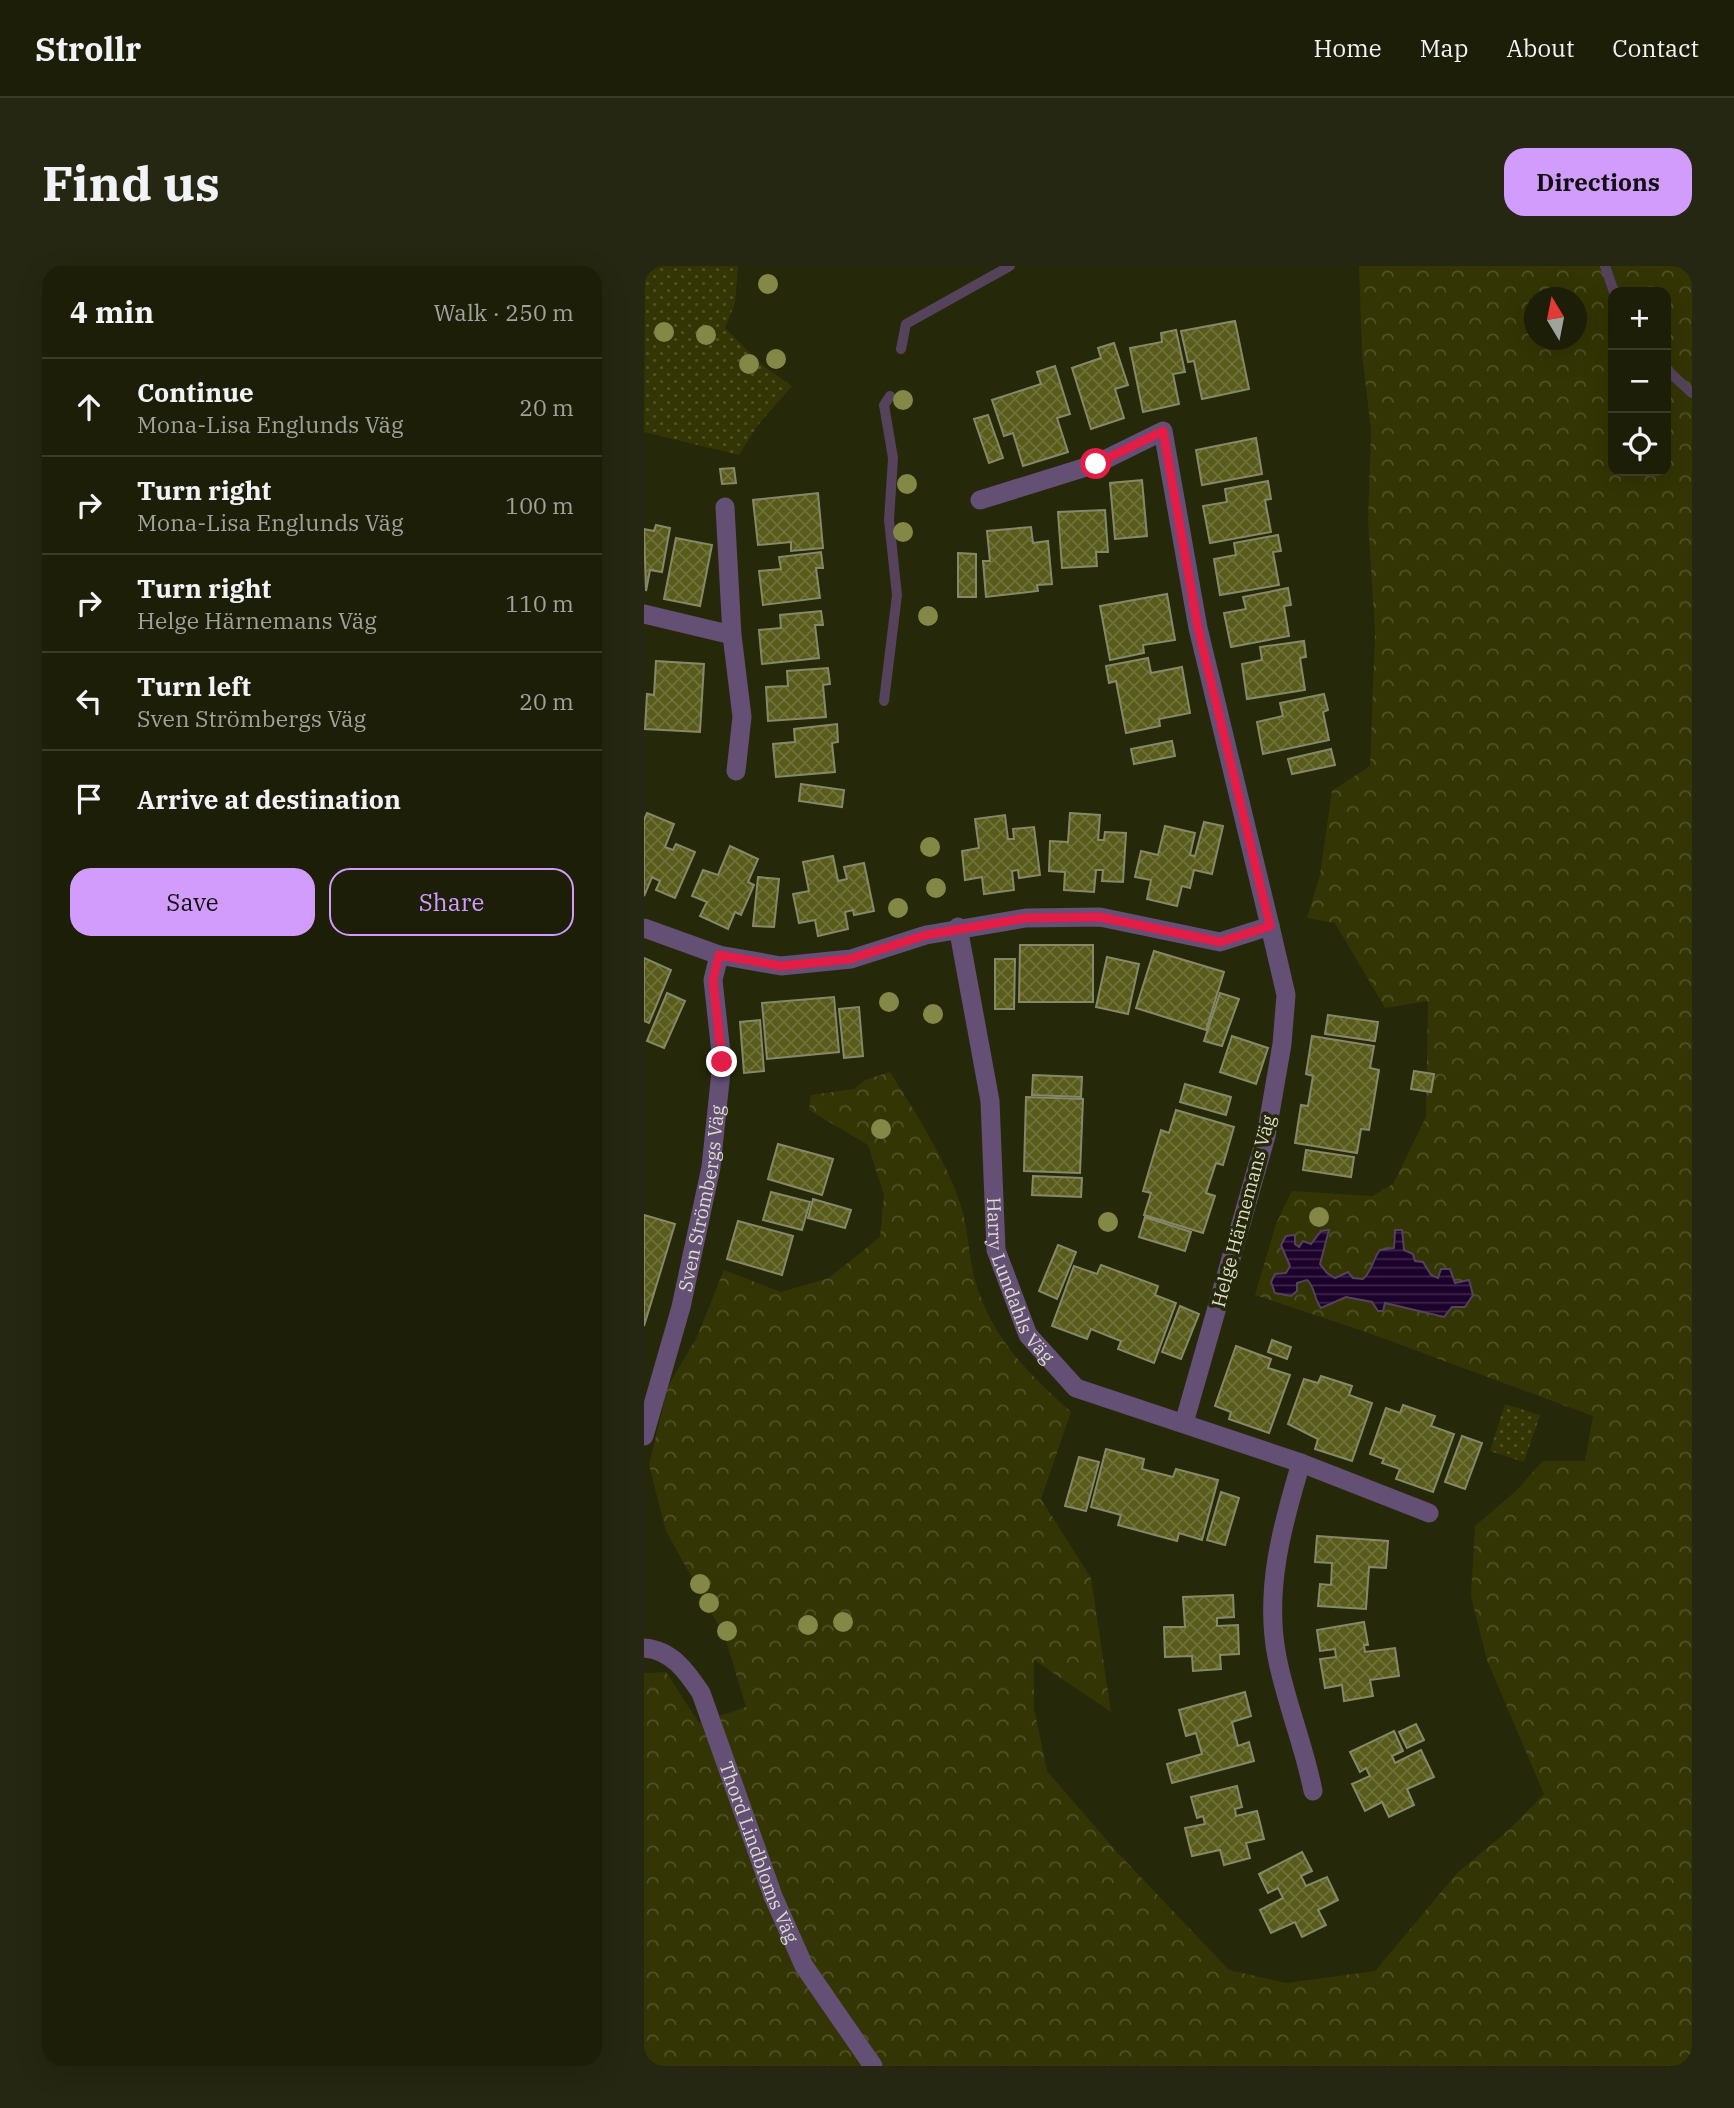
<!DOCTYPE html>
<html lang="en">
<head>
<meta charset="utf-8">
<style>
  :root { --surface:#1c1e08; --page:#252712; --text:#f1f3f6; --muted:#a0a29c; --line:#3a3c29; --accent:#d29cfd }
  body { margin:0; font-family:"IBM Plex Serif",serif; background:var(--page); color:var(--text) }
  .controls { position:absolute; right:21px; top:21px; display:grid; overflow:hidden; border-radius:14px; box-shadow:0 7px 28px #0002 }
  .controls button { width:63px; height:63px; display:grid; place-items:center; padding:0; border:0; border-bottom:2px solid var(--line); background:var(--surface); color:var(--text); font:35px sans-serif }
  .compass { position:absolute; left:880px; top:21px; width:63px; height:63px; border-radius:50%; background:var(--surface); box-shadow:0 7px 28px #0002; rotate:350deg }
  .stop { position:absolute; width:21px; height:21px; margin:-16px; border:5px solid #e11d48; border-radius:50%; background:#fff }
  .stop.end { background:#e11d48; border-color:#fff; box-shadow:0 2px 7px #0008 }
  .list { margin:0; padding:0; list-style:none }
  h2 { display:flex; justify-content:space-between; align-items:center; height:91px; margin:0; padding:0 28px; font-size:30px }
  h2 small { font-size:23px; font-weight:400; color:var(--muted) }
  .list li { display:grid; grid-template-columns:46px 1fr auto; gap:21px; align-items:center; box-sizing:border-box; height:98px; padding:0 28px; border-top:2px solid var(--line) }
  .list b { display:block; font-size:26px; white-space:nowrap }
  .list p { margin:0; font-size:23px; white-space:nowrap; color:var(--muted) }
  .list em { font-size:23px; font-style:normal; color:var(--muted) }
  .actions { display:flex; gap:14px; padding:21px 28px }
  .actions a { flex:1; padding:16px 0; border:2px solid var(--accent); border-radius:21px; text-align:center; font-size:24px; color:var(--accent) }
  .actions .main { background:var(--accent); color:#111 }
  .icon { flex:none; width:38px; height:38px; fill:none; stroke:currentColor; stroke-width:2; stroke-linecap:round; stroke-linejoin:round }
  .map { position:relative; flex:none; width:1048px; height:1800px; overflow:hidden; border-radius:21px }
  header { display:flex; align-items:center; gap:42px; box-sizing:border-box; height:98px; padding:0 35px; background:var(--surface); border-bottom:2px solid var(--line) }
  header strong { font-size:33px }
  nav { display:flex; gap:38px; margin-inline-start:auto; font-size:24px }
  .intro { display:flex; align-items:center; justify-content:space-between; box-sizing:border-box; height:168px; padding:0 42px }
  h1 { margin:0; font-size:49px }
  .button { padding:18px 32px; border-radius:21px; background:var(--accent); color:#111; font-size:24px; font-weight:700 }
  main { display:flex; gap:42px; padding:0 42px }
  aside { flex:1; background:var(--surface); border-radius:21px; box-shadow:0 7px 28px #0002 }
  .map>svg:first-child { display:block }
  .forest { fill:url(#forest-crowns); fill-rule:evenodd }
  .park { fill:url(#park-dots) }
  .water { fill:url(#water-rules); stroke:#55435c; stroke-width:2 }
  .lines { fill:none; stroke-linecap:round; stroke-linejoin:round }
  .stream { stroke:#55435c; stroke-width:10 }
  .building { fill:url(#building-cross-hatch); stroke:#868969; stroke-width:2 }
  .minor { stroke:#644f75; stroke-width:19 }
  .tree { fill:#838847 }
  .route { stroke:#e11d48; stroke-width:9 }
  .labels { text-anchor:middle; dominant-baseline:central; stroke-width:7; stroke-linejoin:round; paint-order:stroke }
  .street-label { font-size:19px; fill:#dbddcb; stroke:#26280a }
</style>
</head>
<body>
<header>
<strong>Strollr</strong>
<nav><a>Home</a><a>Map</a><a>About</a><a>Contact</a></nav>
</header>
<div class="intro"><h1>Find us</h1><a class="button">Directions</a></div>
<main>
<aside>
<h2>4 min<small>Walk · 250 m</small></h2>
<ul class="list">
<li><svg class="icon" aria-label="ahead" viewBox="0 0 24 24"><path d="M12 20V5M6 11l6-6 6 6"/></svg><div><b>Continue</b><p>Mona-Lisa Englunds Väg</p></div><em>20 m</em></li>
<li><svg class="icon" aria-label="right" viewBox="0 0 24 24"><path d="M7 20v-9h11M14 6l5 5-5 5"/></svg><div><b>Turn right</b><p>Mona-Lisa Englunds Väg</p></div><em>100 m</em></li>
<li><svg class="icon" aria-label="right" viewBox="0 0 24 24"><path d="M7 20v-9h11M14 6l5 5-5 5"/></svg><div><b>Turn right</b><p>Helge Härnemans Väg</p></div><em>110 m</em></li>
<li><svg class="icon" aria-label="left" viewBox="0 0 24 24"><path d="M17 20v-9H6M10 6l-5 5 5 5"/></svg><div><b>Turn left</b><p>Sven Strömbergs Väg</p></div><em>20 m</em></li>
<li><svg class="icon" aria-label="arrive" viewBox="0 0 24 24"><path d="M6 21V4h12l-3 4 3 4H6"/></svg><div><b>Arrive at destination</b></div></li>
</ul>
<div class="actions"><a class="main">Save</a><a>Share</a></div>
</aside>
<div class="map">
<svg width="1048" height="1800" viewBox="0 0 1048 1800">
  <defs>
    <pattern id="forest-crowns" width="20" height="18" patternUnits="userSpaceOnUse" patternTransform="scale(1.75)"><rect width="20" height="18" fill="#333504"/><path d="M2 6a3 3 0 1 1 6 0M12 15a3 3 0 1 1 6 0" fill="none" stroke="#505227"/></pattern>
    <pattern id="park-dots" width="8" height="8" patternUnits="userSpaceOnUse" patternTransform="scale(1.75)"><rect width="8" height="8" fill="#333504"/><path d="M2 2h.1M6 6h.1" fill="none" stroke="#505227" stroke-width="1.8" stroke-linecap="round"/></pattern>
    <pattern id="water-rules" width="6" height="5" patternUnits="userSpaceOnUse" patternTransform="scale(1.75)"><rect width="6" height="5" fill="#1b012c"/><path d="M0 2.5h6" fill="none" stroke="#3c2649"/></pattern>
    <pattern id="building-cross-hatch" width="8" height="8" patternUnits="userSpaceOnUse" patternTransform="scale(1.75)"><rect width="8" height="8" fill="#585b1a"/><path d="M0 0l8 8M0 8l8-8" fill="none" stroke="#6f723a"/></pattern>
  </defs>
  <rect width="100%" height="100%" fill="#26280a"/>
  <path class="forest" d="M 715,0 L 1044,0 L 1048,4 L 1048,1800 L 0,1800 L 0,1407 L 22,1406 L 55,1457 L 102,1441 L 81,1371 L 22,1265 L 5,1199 L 24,1120 L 52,1073 L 80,1004 L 137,1026 L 185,1012 L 236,971 L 240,929 L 224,879 L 165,844 L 167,829 L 210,823 L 221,814 L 246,806 C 270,844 302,894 316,937 C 324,960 324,986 330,1010 C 346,1071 382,1105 427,1146 L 397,1233 L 447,1312 L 467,1446 L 390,1394 L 390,1442 L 403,1505 L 473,1586 L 585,1704 L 642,1717 L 731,1705 L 813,1607 L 867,1562 L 900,1528 L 843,1394 L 827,1330 L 831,1260 L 872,1225 L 899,1195 L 941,1195 L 949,1150 L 722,1066 L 611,1029 L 632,958 L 648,925 L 728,930 L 749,918 L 782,851 L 784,735 L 741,742 L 691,657 L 663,652 L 676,609 L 688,525 L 726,500 L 731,366 L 724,254 L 727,164 L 718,87 ZM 969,26 L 1022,26 L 1022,205 L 969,205 ZM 890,32 L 932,32 L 932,74 L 890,74 ZM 758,964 L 760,984 L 771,995 L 779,996 L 787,1009 L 808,1011 L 811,1017 L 792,1051 C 779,1045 717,1030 703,1031 C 694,1032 685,1038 677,1042 L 668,1017 L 663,1014 L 653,1017 L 627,1016 L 631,1009 L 642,1007 L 646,1000 L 637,979 L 655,981 L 667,978 L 670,973 L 685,970 L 676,998 C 688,1015 700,1012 719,1013 L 726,1007 L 730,991 L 750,982 L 748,973 Z"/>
  <g class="park">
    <polygon points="1,0 94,0 91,37 81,62 118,99 148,120 113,160 95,189 0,166"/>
    <polygon points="861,1138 896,1149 880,1196 846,1185"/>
  </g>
  <path class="water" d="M 685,964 L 676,998 L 683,1007 L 691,1012 L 704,1006 L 709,1012 L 719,1013 C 729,1004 728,994 736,984 L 750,982 L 751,964 L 758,964 L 760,984 L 769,988 L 771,995 L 779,996 L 787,1009 L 794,1012 L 797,1003 L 806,1003 L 811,1017 L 825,1014 L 829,1029 L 821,1041 L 808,1041 L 800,1051 L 741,1037 L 739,1045 L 734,1045 L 728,1036 L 702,1031 L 677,1042 C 670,1034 671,1020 663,1014 L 653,1017 L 653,1025 L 647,1030 L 631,1027 L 627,1016 L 631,1008 L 642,1007 L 646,1000 L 637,979 L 642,970 L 651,969 L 651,978 L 655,981 L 659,975 L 667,978 L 677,965 Z"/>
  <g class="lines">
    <g class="stream">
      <polyline points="961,0 970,26"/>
      <polyline points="257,83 262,58 366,0"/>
      <polyline points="1022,103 1048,127"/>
      <polyline points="240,435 253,329 245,254 249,192 240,139 246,130"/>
    </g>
  </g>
  <g class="building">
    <polygon points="591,55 605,123 558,133 550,95 544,96 537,65"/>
    <polygon points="532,64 541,106 529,108 535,138 499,146 486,82 518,76 517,67"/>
    <polygon points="470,77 484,119 471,123 480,152 447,163 428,102 457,92 454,82"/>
    <polygon points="411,100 426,148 413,152 424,186 379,200 369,167 360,170 348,134 397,118 393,106"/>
    <polygon points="344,149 359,192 345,197 330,153"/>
    <polygon points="612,172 618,208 558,219 552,184"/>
    <polygon points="90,202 92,217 78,218 76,203"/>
    <polygon points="498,214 503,270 471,273 466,217"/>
    <polygon points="624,215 627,233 621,234 627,266 566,277 559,240 583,236 581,223"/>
    <polygon points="174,227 179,282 147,285 147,276 114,279 109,234"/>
    <polygon points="461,244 464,286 452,286 453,300 418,302 414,246"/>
    <polygon points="12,259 26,262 18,306 6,304 2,325 0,263 10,265"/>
    <polygon points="387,261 389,277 404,275 408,318 393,319 394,325 342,331 339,295 346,295 343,265"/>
    <polygon points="634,269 637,285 629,286 635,319 576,329 570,293 592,289 590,277"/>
    <polygon points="32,272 68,279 56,340 20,333"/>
    <polygon points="177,286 179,302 172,302 176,332 119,339 115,305 137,303 135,291"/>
    <polygon points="314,287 332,288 332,331 314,331"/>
    <polygon points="644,322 647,339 640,340 645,370 587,381 580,347 602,343 599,331"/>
    <polygon points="523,328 531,374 499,379 500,387 466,394 456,340"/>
    <polygon points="177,345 179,359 171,359 175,392 118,398 115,364 137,362 136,349"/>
    <polygon points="660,375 662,391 656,392 661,424 603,433 598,398 618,394 616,381"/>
    <polygon points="504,392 507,407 538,401 546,447 515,453 516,460 482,467 472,415 465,417 462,400"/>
    <polygon points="12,395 60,398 56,466 1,463 3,428 10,429"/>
    <polygon points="184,402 186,418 179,419 182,451 124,455 122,421 144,420 143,405"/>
    <polygon points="680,428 684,444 679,446 685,474 619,488 613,456 639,450 636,437"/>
    <polygon points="193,458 194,476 188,477 191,506 132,511 129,478 151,476 150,463"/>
    <polygon points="528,475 531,490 490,498 487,483"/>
    <polygon points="687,483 691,499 648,508 644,493"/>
    <polygon points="157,518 200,524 198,541 155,535"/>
    <polygon points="3,547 30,558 21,581 29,584 32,578 51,586 31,632 12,624 16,615 8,611 0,630 0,554"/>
    <polygon points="426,547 456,549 454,574 460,574 461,566 482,567 479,616 458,615 459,604 452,604 450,626 420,624 421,606 405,605 406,575 424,576"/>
    <polygon points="361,549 364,573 370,573 369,563 390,561 396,609 375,612 374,604 368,605 370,624 340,628 338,611 321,614 318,585 335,582 331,553"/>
    <polygon points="560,556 579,560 568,608 550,604 546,622 538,620 533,640 503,633 507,614 491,611 497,585 514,589 521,560 551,567 546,589 551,590"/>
    <polygon points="86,580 114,593 104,616 110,619 97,649 91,646 84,663 56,650 63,636 48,630 59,604 74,609"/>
    <polygon points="189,590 194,615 203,613 200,601 220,597 230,645 210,649 209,644 201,646 204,663 174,670 171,654 155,657 149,628 165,625 159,596"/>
    <polygon points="114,611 135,613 130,661 109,660"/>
    <polygon points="376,679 449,679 449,736 375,736"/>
    <polygon points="510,685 580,706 562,764 492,742"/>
    <polygon points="463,691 495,698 484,748 452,741"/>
    <polygon points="0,692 27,704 5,757 0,755"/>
    <polygon points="351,693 371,693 370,743 351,743"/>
    <polygon points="23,727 41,735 20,782 3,775"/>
    <polygon points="576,727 595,733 578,780 560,775"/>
    <polygon points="190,731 195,786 123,793 118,737"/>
    <polygon points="215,741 219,790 200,792 195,743"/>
    <polygon points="684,749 734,756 731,775 681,768"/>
    <polygon points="116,754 120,805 100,807 96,756"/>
    <polygon points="588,770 624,782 612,818 576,806"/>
    <polygon points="668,770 730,780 726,802 735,804 725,864 717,863 713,887 651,877 657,839 664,840 669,810 662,808"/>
    <polygon points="770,805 790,808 787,826 767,823"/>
    <polygon points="389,809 438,811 437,831 388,829"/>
    <polygon points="541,818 587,831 582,849 536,836"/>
    <polygon points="382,831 439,833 436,907 380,905"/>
    <polygon points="532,844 590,861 579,899 572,897 562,927 571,930 559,967 500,949 507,927 499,925 517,864 525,867"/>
    <polygon points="134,878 189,893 178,929 124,913"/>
    <polygon points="662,884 710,891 707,911 659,904"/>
    <polygon points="389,910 438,912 437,931 388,929"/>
    <polygon points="127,926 166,936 158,964 119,954"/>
    <polygon points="169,933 207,944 201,962 164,952"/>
    <polygon points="0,949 31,958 0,1060"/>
    <polygon points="501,951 547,966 541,985 495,971"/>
    <polygon points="94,955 149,970 138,1009 83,993"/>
    <polygon points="414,979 432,986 413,1033 395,1025"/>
    <polygon points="457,999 514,1020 511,1029 532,1037 510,1097 474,1083 477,1075 447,1063 443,1073 408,1060 430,1000 453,1008"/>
    <polygon points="536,1040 555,1048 537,1093 518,1086"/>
    <polygon points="628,1074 647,1081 643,1093 624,1086"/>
    <polygon points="592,1080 627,1093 624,1102 646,1109 625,1167 585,1153 587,1146 571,1140"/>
    <polygon points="677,1110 708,1120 705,1129 728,1137 708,1195 671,1183 674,1173 644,1158 660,1113 674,1117"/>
    <polygon points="759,1139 791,1150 787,1160 810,1168 789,1226 752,1213 756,1203 738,1197 740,1193 726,1188 742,1142 756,1147"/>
    <polygon points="818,1170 838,1177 821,1223 801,1216"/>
    <polygon points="462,1183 500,1193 498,1203 529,1211 532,1203 574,1214 558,1274 535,1267 533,1275 474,1259 477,1249 447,1241"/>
    <polygon points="435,1191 455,1196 442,1245 421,1240"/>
    <polygon points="577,1226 595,1232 581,1279 563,1274"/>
    <polygon points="673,1270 744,1275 742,1302 725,1301 722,1343 674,1340 676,1318 687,1319 688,1297 671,1296"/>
    <polygon points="589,1329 590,1351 573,1352 573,1360 594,1359 595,1388 576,1389 577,1403 549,1405 548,1390 521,1391 520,1361 541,1361 539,1331"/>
    <polygon points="720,1356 724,1379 720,1379 721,1386 751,1382 755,1410 726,1414 729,1430 700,1435 698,1419 681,1422 676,1393 692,1391 691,1383 676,1385 673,1364"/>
    <polygon points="601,1426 607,1450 588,1456 594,1480 605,1476 610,1495 528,1517 523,1498 558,1488 552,1467 542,1470 535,1444"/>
    <polygon points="772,1458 780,1474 763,1482 755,1466"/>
    <polygon points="750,1465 759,1485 748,1490 751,1497 777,1484 790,1511 763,1523 770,1539 745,1551 738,1536 721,1545 708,1518 726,1510 722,1502 716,1506 706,1486"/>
    <polygon points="593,1520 598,1541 591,1543 592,1550 613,1545 620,1573 602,1577 606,1592 580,1599 576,1584 548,1590 541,1562 561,1558 559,1550 553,1552 547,1531"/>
    <polygon points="658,1586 668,1605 657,1610 662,1620 683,1611 694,1634 674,1644 682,1659 658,1671 651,1656 627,1667 616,1644 639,1632 634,1622 624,1627 615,1608"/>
  </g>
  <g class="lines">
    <g class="minor">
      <polyline points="336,234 452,198 519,165 554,362 626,660"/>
      <polyline points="81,241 88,369 98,451 92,505"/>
      <polyline points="0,348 88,369"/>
      <path id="s1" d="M 314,661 L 346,835 L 352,984 L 384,1069 L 432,1122 L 657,1197 L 785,1247"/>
      <polyline points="0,662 75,689 137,700 207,693 282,669 382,652 456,651 576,676 626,660 642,729 638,778 622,870 540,1157"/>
      <path id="s2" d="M 0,1170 L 37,1041 L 67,901 L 78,796 L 69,714 L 75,689"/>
      <path d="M 657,1197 C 638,1260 620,1325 633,1391 C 642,1437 660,1479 669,1525"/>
      <path id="s3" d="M 0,1382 C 28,1384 43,1406 57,1427 L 129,1630 L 160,1700 L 229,1800"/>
    </g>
  </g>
  <g class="tree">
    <circle cx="124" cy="18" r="10"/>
    <circle cx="20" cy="66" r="10"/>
    <circle cx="62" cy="69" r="10"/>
    <circle cx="132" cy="93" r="10"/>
    <circle cx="105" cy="98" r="10"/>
    <circle cx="259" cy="134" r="10"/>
    <circle cx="263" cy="218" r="10"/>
    <circle cx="259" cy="266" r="10"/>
    <circle cx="284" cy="350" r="10"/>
    <circle cx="286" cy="581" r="10"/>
    <circle cx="292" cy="622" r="10"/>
    <circle cx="254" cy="642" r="10"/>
    <circle cx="245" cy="736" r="10"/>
    <circle cx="289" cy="748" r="10"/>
    <circle cx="237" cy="863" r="10"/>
    <circle cx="675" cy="951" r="10"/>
    <circle cx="464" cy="956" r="10"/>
    <circle cx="56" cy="1318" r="10"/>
    <circle cx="65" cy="1337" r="10"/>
    <circle cx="199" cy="1356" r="10"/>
    <circle cx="164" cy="1359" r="10"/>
    <circle cx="83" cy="1365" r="10"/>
  </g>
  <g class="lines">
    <polyline class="route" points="78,796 69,714 75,689 137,700 206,693 282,669 382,652 456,651 576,676 626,660 554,362 519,165 452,198"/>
  </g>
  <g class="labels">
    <g class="street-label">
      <text stroke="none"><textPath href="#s2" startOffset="245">Sven Strömbergs Väg</textPath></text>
      <text transform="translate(599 945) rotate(-75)">Helge Härnemans Väg</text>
      <text stroke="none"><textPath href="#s1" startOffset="362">Harry Lundahls Väg</textPath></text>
      <text stroke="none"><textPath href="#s3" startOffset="245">Thord Lindbloms Väg</textPath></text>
    </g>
  </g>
</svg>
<div class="controls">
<button>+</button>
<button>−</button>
<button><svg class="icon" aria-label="locate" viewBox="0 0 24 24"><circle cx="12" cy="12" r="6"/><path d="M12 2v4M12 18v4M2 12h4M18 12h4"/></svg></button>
</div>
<svg class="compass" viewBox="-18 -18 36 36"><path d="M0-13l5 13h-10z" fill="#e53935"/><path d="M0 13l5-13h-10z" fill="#a0a29c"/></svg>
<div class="stop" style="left:452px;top:198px"></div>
<div class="stop end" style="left:78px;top:796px"></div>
</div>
</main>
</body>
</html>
